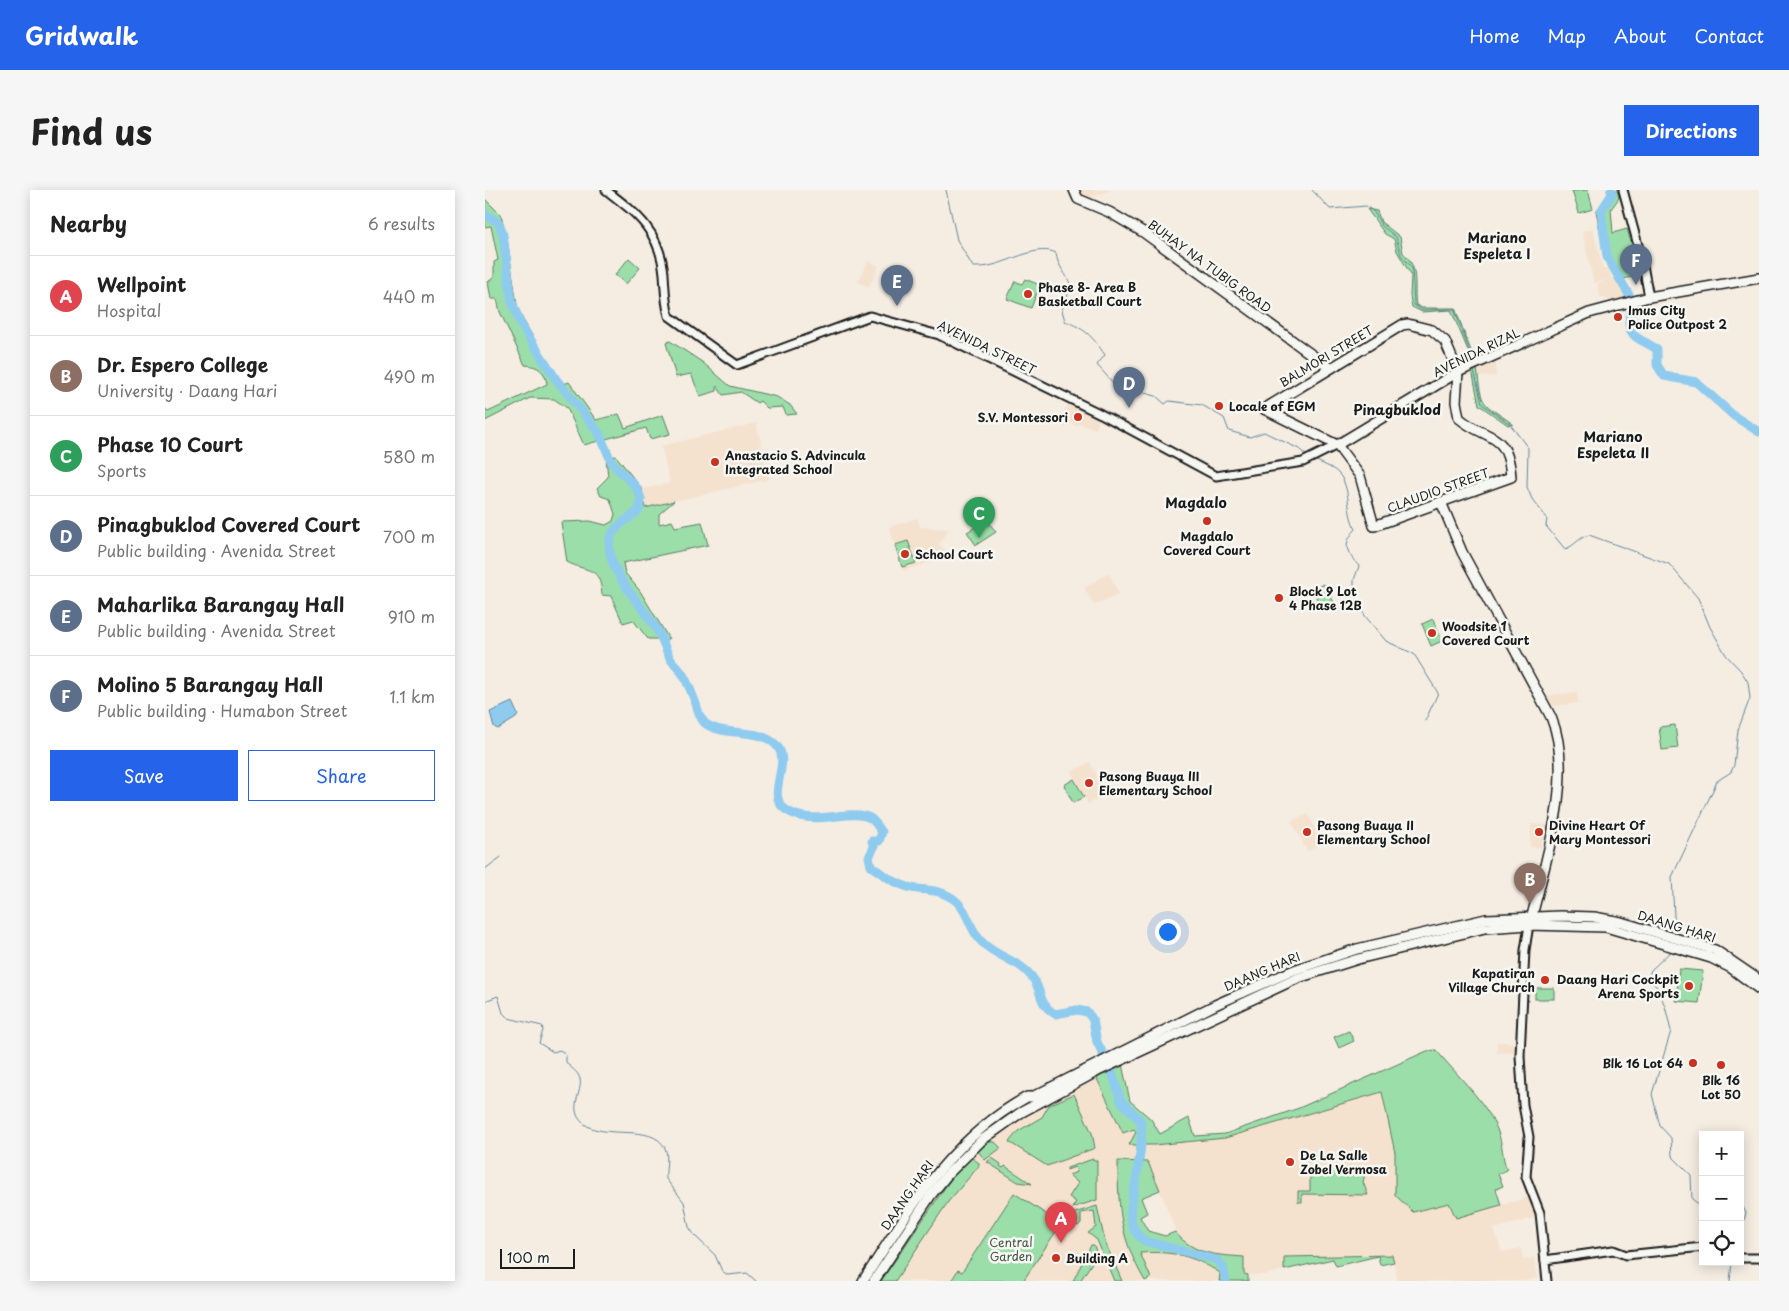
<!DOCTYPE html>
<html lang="en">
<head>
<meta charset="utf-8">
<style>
  :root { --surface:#fff; --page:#f6f6f6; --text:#222; --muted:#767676; --line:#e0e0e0; --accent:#2563eb }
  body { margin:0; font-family:"Playpen Sans",sans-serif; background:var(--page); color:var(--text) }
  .controls { position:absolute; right:15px; bottom:15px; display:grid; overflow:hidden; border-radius:0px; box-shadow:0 2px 12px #0003 }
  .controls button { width:45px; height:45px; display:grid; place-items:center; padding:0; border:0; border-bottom:1px solid var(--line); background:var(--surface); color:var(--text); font:25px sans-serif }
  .scale { position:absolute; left:15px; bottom:12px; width:75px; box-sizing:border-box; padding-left:5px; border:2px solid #1c1c1c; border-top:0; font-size:14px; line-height:18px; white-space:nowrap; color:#1c1c1c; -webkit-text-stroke:4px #f6f6f2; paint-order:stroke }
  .you { position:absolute; left:682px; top:741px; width:18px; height:18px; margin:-12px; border:4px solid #fff; border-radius:50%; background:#1a73e8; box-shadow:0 0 0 8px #1a73e833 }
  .badge { display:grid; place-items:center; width:32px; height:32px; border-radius:50%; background:var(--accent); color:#fff; font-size:16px; font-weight:700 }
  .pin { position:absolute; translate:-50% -41px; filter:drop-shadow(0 1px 2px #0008) }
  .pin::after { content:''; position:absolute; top:26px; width:18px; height:15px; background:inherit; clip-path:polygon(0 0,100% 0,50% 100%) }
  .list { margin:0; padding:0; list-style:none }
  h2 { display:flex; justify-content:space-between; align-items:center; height:65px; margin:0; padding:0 20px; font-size:21px }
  h2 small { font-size:16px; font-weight:400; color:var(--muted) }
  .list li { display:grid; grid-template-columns:32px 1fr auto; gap:15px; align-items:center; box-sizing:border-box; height:80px; padding:0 20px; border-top:1px solid var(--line) }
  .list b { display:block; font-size:19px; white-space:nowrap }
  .list p { margin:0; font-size:16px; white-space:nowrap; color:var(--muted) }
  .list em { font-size:16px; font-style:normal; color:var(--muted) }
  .actions { display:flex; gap:10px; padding:15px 20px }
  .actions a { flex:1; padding:11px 0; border:1px solid var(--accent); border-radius:0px; text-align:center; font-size:18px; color:var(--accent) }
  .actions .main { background:var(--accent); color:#fff }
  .icon { flex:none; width:28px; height:28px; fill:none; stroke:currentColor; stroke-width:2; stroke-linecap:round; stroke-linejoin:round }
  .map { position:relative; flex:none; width:1274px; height:1091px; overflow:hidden; border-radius:0px }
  header { display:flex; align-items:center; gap:30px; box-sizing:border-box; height:70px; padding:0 25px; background:var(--accent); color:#fff }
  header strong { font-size:24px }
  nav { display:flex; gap:28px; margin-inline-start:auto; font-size:18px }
  .intro { display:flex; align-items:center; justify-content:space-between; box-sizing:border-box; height:120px; padding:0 30px }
  h1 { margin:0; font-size:35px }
  .button { padding:12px 22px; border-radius:0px; background:var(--accent); color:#fff; font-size:18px; font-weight:700 }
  main { display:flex; gap:30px; padding:0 30px }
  aside { flex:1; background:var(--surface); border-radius:0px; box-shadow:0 2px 12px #0003 }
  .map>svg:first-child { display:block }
  .built { fill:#f4e2cf }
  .green { fill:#9bdea9; stroke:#5c7d62 }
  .water { fill:#8fcbef; stroke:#61859b }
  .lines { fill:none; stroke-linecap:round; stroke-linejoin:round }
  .stream { stroke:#61859b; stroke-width:1 }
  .river { stroke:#8fcbef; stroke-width:9 }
  .minor-casing { stroke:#1c1c1c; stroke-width:11 }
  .major-casing { stroke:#1c1c1c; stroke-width:12 }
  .minor { stroke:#f6f6f2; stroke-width:7 }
  .major { stroke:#f6f6f2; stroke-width:9 }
  .poi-dot { fill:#c8321e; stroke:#f6f6f2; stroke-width:2 }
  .labels { text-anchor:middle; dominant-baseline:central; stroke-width:5; stroke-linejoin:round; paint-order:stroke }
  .street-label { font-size:12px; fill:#1c1c1c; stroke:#f6f6f2 }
  .poi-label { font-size:12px; font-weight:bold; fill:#1c1c1c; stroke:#f6f6f2; text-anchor:start }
  .park-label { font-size:12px; fill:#425646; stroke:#f6f6f2 }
  .neighbourhood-label { font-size:14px; font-weight:bold; fill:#1c1c1c; stroke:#f6f6f2 }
</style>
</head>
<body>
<header>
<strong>Gridwalk</strong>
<nav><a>Home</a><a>Map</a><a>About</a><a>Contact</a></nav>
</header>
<div class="intro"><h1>Find us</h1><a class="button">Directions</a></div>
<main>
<aside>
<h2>Nearby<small>6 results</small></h2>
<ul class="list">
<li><span class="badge" style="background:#e0444e">A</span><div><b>Wellpoint</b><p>Hospital</p></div><em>440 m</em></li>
<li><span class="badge" style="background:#8d6e63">B</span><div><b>Dr. Espero College</b><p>University · Daang Hari</p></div><em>490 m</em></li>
<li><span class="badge" style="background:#2e9e5b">C</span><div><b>Phase 10 Court</b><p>Sports</p></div><em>580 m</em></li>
<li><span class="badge" style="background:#5c6f8a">D</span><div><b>Pinagbuklod Covered Court</b><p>Public building · Avenida Street</p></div><em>700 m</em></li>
<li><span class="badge" style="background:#5c6f8a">E</span><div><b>Maharlika Barangay Hall</b><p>Public building · Avenida Street</p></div><em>910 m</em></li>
<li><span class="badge" style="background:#5c6f8a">F</span><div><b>Molino 5 Barangay Hall</b><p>Public building · Humabon Street</p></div><em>1.1 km</em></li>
</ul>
<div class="actions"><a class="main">Save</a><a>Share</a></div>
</aside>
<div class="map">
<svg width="1274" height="1091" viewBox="0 0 1274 1091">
  <rect width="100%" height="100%" fill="#f5ede2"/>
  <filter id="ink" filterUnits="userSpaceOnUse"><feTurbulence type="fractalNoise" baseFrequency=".02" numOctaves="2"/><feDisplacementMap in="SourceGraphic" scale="10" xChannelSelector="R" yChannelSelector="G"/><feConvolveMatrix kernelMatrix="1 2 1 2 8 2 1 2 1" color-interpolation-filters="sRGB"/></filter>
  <g filter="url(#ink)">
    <g class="built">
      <polygon points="593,0 626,0 603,9"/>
      <polygon points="1108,39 1118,79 1123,78 1127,89 1109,93 1097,41"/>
      <polygon points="383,71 394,76 384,97 373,92"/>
      <polygon points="1131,87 1145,108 1127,112 1115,106 1112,94"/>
      <polygon points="1011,168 1011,186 993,187 992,178"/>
      <polygon points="585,213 614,229 611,239 594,234 590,236 586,233 580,238 573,230"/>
      <polygon points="271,233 285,289 160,318 157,299 185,293 176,256"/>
      <polygon points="432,328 435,337 464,339 454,355 462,361 456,369 418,381 404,337"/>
      <polygon points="624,383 634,404 609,415 599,398"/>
      <polygon points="1092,502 1093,513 1064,517 1058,506"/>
      <polygon points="605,572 622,604 603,614 586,582"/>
      <polygon points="823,624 837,653 822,661 806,631"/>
      <polygon points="1046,634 1064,635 1062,649 1057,649 1057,658 1045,657"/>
      <polygon points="1012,852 1031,853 1030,862 1012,863"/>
      <polygon points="951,860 993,909 1013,942 1017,967 1022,980 1013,984 1018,996 1011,999 1016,1015 1045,1007 1053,1027 1009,1039 1017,1062 1036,1058 1038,1070 1049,1068 1052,1088 1039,1091 913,1091 907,1065 799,1067 799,1080 780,1085 759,1085 725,1064 705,1056 693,1046 663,972 633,971 633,1016 645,1063 686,1062 701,1066 735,1083 734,1091 396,1091 450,1010 481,971 513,943 530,932 612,889 638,943 650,939 651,942 645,955 673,940 675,944 704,928 710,946 740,944 814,918 942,861"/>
    </g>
    <g class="green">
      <polygon points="1103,0 1108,19 1094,23 1087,1"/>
      <polygon points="1122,0 1132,0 1134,8 1126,19 1128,43 1142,39 1156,85 1138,89 1149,107 1145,108 1121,72 1111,21 1124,5"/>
      <path d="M 0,9 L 16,25 L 22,48 L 33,121 L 76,195 L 84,192 L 111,230 L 134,224 L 140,238 L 178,225 L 185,244 L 165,249 L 161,238 L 99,255 L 82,218 L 69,209 L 45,208 L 0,231 L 0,218 L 3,222 L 62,194 C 60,180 53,176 40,175 L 15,122 L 12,109 L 6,109 L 3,92 L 9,87 L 9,72 L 13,70 L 6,36 L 0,37 Z"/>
      <path d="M 882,19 L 892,21 L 896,32 L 915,47 L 918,63 C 935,77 928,96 931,115 L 937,118 L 970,118 L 989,169 L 987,170 L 966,120 L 937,122 L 927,117 L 925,106 L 926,85 L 912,61 L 909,49 L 900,44 Z"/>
      <polygon points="144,68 155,78 141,94 130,85"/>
      <polygon points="540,89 555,95 546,118 522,109 530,91 537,94"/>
      <polygon points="185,151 217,172 245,196 292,207 305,215 312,224 301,225 298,217 282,218 275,211 272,213 256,202 238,205 232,196 232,201 215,206 206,184 191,187 181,153"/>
      <path d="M 992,178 C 997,219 996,211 1028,234 L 1023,235 L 994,215 L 987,180 Z"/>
      <path d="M 131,266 L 157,299 L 160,318 L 189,311 L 174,324 L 174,334 L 187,331 L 190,337 L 217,332 L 223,355 L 138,373 L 140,383 L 155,401 L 184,449 L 163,449 L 148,430 L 138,433 L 126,406 L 117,405 C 115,375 103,383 82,372 L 76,332 L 105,331 L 121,335 L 128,331 L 130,324 L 125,309 L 116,306 L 112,298 L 123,287 L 121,268 Z"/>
      <polygon points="502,330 511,342 491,355 482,342"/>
      <polygon points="423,351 431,373 417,377 410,355"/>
      <polygon points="839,394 850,414 837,420 828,400"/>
      <polygon points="948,429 957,451 946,456 937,434"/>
      <polygon points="1190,535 1193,558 1177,560 1174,537"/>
      <polygon points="589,589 599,607 588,613 579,595"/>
      <polygon points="1194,779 1218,781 1214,813 1191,811"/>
      <rect x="1050" y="798" width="19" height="11"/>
      <polygon points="864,841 869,851 854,858 849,847"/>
      <path d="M 951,860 C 970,883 1004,915 1013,942 C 1018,955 1017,968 1022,980 L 1013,984 L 1018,996 L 1011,999 L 1016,1015 L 971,1028 L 964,1013 L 928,1022 L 910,1005 L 910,963 L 897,902 L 740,948 L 669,955 L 644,955 L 651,942 L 649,939 L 638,943 L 612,889 L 618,883 L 637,874 L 645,911 L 666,929 L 675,944 L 704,928 L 710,946 L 740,944 L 814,918 L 942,861 Z"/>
      <polygon points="589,904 607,943 610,958 562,976 524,952 533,941 557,927 564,915"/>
      <polygon points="504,952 510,952 516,958 500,970 493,961"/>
      <polygon points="486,967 494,973 494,976 463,1012 410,1091 396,1091 465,990"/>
      <polygon points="507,968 516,974 515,976 518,978 520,976 547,994 533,992 502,972"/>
      <polygon points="608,969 612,971 612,1010 587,1018 591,1012 584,1007 593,993 584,985 592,982 590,977 582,980 582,978"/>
      <path d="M 633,971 L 663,972 L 675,1000 L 656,1008 L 662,1023 L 655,1027 L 663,1041 L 680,1046 L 690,1042 C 709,1065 732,1065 759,1067 L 759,1084 L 763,1085 L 763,1091 L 734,1091 L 735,1083 C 707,1065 687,1061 655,1063 L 666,1088 L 660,1091 C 635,1048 633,1019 633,971 Z"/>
      <polygon points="825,980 881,980 878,992 883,1005 817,1004 817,1012 813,1012 813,1001 825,1001"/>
      <polygon points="529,1003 576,1034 538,1091 466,1091 473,1080 477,1082"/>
      <polygon points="612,1016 620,1052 637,1091 629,1091 612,1050 603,1043 611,1037 609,1021 596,1023 596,1033 593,1036 582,1029 583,1025"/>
      <polygon points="606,1055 609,1055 612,1065 595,1091 588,1091"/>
      <polygon points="907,1065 909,1072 895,1075 893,1066 851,1076 848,1069 799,1080 799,1067"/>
    </g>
    <polygon class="water" points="27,512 33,525 31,528 13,539 9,537 5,522"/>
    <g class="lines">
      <g class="stream">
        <path d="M 461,0 L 472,50 L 488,77 C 495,77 502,77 508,75 C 526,71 554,54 571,63 C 572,76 582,84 586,96 L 577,120 L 580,131 C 602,140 607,146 620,165 L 612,175 L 630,195 L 671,206 L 680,214 L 684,211 L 717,215 L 739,228 L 744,241 L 765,247 L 779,242 L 814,259 L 822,266"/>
        <polyline points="827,0 845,19 881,16 889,22 897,36 911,47 916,65 927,78 929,115 937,120 969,119 988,171"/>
        <path d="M 989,180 L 997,214 L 1025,234 L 1043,258 L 1042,297 L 1047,309 L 1062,328 L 1061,336 L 1080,359 C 1090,356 1094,347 1104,345 L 1184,374 L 1213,408 L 1225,437 L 1241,465 L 1256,481 L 1263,492 L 1265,508 L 1253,540 L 1249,575 L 1246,582 L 1232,591 L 1229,598 L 1187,687 L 1190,745"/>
        <path d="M 828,269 C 836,274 846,276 853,283 C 867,297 860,323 871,339 C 857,354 861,362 874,376 L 869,390 L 869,401 L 880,426 L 901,451 L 929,464 L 953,503 L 940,531"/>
        <polyline points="0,679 16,667"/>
        <polyline points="1186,761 1166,780 1163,789 1172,797 1180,816 1186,841 1167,904 1175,936 1186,948 1187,966 1206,985 1207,1009 1212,1013 1218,1013"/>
        <path d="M 0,811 L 13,806 L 18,823 L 23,828 L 57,836 L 58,840 L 54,853 L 68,862 L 75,860 L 81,865 L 81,872 C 85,878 93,881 95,889 C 98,902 82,919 98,933 C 119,951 167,932 180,958 C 184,967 180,979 181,989 L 199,1012 L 204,1037 L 210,1046 L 230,1065 L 237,1081 L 243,1085 L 262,1083 L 271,1091"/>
        <polyline points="1255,1011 1261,1023 1255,1044"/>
        <polyline points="1245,1091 1247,1072"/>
      </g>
      <g class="river">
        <path d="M 1126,0 L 1127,4 L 1116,21 L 1122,67 L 1147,110 C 1149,118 1143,125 1144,134 C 1145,150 1163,151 1172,160 L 1172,175 L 1179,186 L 1211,192 L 1249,226 L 1274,242"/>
        <path d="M 0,24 L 14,33 L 18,45 L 27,112 L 36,135 L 71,189 L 114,243 L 127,273 L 152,298 L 156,309 L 154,320 C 145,329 128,336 125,349 C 118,377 157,415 171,438 C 177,447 180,459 185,468 C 188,474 194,478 197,483 C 203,492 207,504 211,514 C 213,520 215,530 221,534 C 242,548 274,536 292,556 C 307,573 280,605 300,619 C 326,639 364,617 385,628 C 390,631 394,638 397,642 L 394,651 L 387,651 L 389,657 L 384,667 L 386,676 C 397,684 409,693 423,697 C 439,702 453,697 470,710 C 484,721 484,740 497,752 C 511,767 534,770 547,787 C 558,801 552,813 570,824 L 592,820 L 602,822 L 608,830 L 612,852 L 626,879 L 636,911 L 656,931 C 658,950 654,971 651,990 C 648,1011 637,1036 660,1051 L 732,1070 L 738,1077 L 741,1091"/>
      </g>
      <g class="minor-casing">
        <g id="minor">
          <path d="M 121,0 C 152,24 175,41 179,84 C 180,98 180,112 184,126 L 252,175 L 385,126 L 454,145 L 616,224 L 731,286 L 818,272 L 852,255"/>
          <polyline points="1138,0 1157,70 1164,107"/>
          <polyline points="1044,735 1040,760 1035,866 1038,915 1044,947 1041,987 1055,1023 1062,1091"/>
          <polyline points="1255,1068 1274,1068"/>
          <polyline points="1060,1070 1128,1060 1141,1065 1218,1057"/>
        </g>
      </g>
      <g class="major-casing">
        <g id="major">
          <polyline points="589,0 593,9 624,22 658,42 845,178"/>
          <path d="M 923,134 L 947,140 L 960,151 L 973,182 L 971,212 L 974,228 C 1001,251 1023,240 1026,287 L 889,336 L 875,286 L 852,255 L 779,219 L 917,135 Z"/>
          <polyline points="852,255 973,182 1104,123 1164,107 1274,88"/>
          <path d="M 956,312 L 977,362 L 1066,527 C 1090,583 1061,669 1047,726"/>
          <path d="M 378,1091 C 425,1019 464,950 542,907 L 547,907 L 730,815 L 809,780 L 872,759 L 1001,729 L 1075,726 L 1109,727 L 1136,732 L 1230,760 L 1274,790"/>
          <polyline points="389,1091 446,1005 463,984 497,950 535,923 613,881 813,788 873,769 1000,738 1044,735 1121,737 1226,768 1246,778 1274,799"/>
        </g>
      </g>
      <use href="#minor" class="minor"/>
      <use href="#major" class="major"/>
    </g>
  </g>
  <g class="poi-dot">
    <circle cx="543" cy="104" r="5"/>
    <circle cx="1133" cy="127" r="5"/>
    <circle cx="734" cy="216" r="5"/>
    <circle cx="593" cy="227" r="5"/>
    <circle cx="230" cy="272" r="5"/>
    <circle cx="722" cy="331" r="5"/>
    <circle cx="420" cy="364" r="5"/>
    <circle cx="794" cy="408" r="5"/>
    <circle cx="947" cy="443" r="5"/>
    <circle cx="604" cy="593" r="5"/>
    <circle cx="822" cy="642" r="5"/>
    <circle cx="1054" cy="642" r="5"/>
    <circle cx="1060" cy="790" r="5"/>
    <circle cx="1204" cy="796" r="5"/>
    <circle cx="1208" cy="873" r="5"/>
    <circle cx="1236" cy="875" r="5"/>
    <circle cx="805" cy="972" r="5"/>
    <circle cx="571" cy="1068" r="5"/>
  </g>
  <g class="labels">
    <g class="street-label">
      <text transform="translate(725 76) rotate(36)">BUHAY NA TUBIG ROAD</text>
      <text transform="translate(502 157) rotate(26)">AVENIDA STREET</text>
      <text transform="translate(991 162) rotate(-26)">AVENIDA RIZAL</text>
      <text transform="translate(841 166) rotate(-31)">BALMORI STREET</text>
      <text transform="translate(953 300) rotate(-20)">CLAUDIO STREET</text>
      <text transform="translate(1192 736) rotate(17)">DAANG HARI</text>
      <text transform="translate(777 781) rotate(-23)">DAANG HARI</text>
      <text transform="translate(422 1005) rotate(-55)">DAANG HARI</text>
    </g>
    <g class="poi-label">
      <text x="553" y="97">Phase 8- Area B<tspan x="553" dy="14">Basketball Court</tspan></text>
      <text x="1143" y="120">Imus City<tspan x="1143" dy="14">Police Outpost 2</tspan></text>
      <text x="744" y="216">Locale of EGM</text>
      <text x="583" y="227" text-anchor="end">S.V. Montessori</text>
      <text x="240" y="265">Anastacio S. Advincula<tspan x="240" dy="14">Integrated School</tspan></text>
      <text x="722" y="346" text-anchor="middle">Magdalo<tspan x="722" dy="14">Covered Court</tspan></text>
      <text x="430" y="364">School Court</text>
      <text x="804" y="401">Block 9 Lot<tspan x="804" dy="14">4 Phase 12B</tspan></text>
      <text x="957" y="436">Woodsite 1<tspan x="957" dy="14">Covered Court</tspan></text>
      <text x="614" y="586">Pasong Buaya III<tspan x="614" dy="14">Elementary School</tspan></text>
      <text x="832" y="635">Pasong Buaya II<tspan x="832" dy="14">Elementary School</tspan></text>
      <text x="1064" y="635">Divine Heart Of<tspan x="1064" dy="14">Mary Montessori</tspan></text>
      <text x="1050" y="783" text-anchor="end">Kapatiran<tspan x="1050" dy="14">Village Church</tspan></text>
      <text x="1194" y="789" text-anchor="end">Daang Hari Cockpit<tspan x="1194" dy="14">Arena Sports</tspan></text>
      <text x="1198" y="873" text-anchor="end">Blk 16 Lot 64</text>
      <text x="1236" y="890" text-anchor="middle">Blk 16<tspan x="1236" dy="14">Lot 50</tspan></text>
      <text x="815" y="965">De La Salle<tspan x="815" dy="14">Zobel Vermosa</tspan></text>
      <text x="581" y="1068">Building A</text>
    </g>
    <g class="park-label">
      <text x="526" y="1052">Central<tspan x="526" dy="14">Garden</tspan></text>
    </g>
    <g class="neighbourhood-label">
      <text x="1012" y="47">Mariano<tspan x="1012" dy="16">Espeleta I</tspan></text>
      <text x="912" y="219">Pinagbuklod</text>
      <text x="1128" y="246">Mariano<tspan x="1128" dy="16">Espeleta II</tspan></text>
      <text x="711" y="312">Magdalo</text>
    </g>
  </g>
</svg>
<div class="controls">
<button>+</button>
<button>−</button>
<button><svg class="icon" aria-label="locate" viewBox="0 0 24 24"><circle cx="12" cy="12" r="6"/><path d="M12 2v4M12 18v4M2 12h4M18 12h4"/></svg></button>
</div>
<div class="scale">100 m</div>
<div class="you"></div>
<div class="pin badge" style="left:576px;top:1053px;background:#e0444e">A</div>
<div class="pin badge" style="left:1045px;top:714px;background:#8d6e63">B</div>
<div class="pin badge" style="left:494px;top:348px;background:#2e9e5b">C</div>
<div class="pin badge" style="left:644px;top:218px;background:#5c6f8a">D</div>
<div class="pin badge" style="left:412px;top:116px;background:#5c6f8a">E</div>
<div class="pin badge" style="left:1151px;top:95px;background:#5c6f8a">F</div>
</div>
</main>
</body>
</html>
